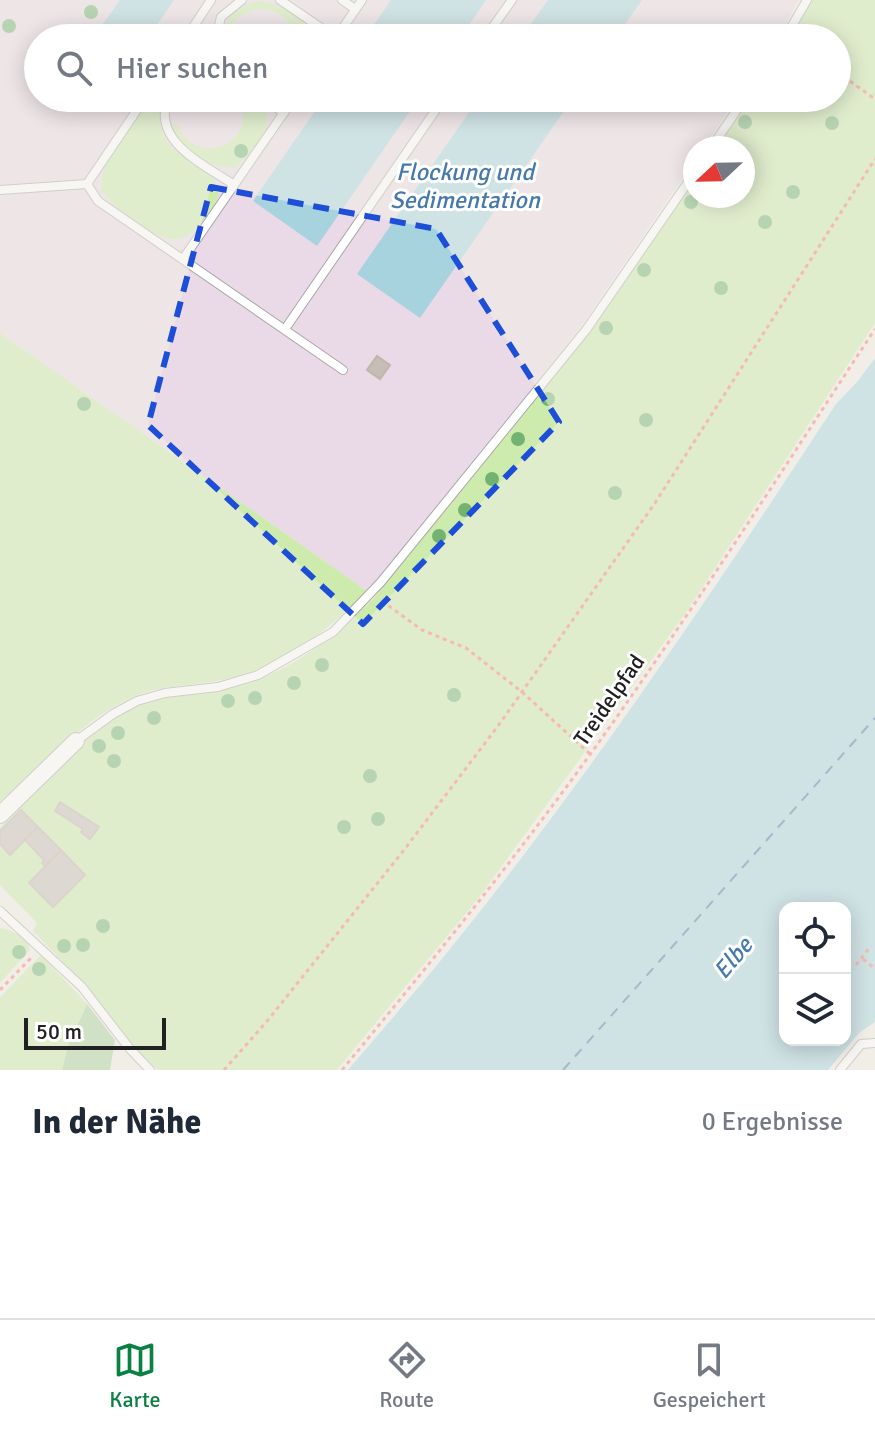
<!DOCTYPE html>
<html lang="de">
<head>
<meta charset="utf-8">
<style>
  :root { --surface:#fff; --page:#f6f6f7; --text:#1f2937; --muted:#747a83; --line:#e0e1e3; --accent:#0b8043 }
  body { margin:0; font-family:Signika,sans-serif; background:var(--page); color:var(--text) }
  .controls { position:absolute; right:24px; bottom:24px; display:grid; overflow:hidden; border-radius:16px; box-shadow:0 4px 20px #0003 }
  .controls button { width:72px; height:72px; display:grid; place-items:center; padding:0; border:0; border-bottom:2px solid var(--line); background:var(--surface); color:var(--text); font:40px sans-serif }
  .compass { position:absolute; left:683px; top:136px; width:72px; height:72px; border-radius:50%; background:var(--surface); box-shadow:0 4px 20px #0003; rotate:248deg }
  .scale { position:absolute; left:24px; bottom:20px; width:142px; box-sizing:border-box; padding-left:8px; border:4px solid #212121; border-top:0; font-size:22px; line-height:28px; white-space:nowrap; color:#212121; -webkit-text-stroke:6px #fff; paint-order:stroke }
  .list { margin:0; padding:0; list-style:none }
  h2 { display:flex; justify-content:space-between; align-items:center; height:104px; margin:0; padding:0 32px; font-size:34px }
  h2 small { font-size:26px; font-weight:400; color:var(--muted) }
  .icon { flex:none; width:44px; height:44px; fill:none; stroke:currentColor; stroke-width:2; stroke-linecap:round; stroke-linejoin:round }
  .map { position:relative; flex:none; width:875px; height:1070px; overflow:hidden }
  .search { position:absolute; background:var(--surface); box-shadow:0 4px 20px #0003; left:24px; right:24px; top:24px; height:88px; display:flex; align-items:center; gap:20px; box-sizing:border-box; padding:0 28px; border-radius:44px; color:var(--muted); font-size:30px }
  .sheet { height:248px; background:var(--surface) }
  nav { display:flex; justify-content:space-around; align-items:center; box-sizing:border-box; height:112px; border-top:2px solid var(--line); background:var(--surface); font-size:22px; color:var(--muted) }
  nav a { display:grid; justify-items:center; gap:4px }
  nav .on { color:var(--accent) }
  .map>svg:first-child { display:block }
  .industrial { fill:#ead9e7 }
  .grass { fill:#cdebad }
  .forest { fill:#acd19b }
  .water { fill:#a7d3df; fill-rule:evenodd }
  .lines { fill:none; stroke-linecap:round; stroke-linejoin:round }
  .ferry { stroke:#477aab; stroke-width:2; stroke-dasharray:10 8; stroke-linecap:butt }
  .building { fill:#c6bdb6; stroke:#c3b4a9; stroke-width:2 }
  .service-casing { stroke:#a8a8a8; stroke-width:10 }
  .minor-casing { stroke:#a8a8a8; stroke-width:18 }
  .path { stroke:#fc7a6d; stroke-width:3; stroke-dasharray:4 4; stroke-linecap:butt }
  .service { stroke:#fff; stroke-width:8 }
  .minor { stroke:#fff; stroke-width:16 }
  .tree { fill:#72b372 }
  .marked { fill:none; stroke:#1d4ed8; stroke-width:6; stroke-dasharray:16 10; stroke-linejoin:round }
  .labels { text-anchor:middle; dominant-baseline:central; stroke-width:6; stroke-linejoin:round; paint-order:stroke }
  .street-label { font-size:22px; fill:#212121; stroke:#fff }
  .water-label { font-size:24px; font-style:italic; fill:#477aab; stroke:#fff }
</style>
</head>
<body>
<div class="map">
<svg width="875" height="1070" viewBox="0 0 875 1070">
  <rect width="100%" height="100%" fill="#f1eee7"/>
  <polygon class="industrial" points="0,0 799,0 778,38 38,38 38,98 737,98 703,148 695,148 695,160 583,324 452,490 367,591 0,333"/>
  <g class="grass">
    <path d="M 812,0 L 875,0 L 875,323 L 687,611 L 582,756 L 481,895 L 337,1070 L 158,1070 L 132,1046 L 85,985 L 33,931 L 37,923 L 0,885 L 0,828 C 40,785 82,731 136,706 C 162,694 192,697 220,691 C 286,676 326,644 374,598 L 589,333 L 695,180 L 695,196 L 743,196 L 743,148 L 717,148 L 751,98 L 837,98 L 837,38 L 790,38 Z"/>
    <path d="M 260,1 C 280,4 308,19 317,38 L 295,38 C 288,0 236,0 226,38 L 221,38 C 226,16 237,5 260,1 Z"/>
    <path d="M 150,98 L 162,98 C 148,167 214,153 218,190 C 220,201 211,209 205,217 C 183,249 167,242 138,223 C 124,213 112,204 101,190 C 101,155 130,126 150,98 Z"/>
    <path d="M 240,98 C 292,98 258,151 235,167 C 210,170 181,148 171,125 L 177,124 C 196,170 259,145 240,98 Z"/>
    <path d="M 0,333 L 367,591 C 321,637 277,671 211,682 C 185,686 157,686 133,697 C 81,720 41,767 0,806 Z"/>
    <path d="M 0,928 C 12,930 28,937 30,950 L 0,983 Z"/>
    <polygon points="41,955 87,1004 68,1046 62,1070 0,1070 0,997"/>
  </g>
  <polygon class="forest" points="87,1004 115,1040 110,1070 62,1070 68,1046"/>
  <g class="water">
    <polygon points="120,0 174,0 148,38 93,38"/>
    <polygon points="391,0 486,0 460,38 365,38"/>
    <polygon points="548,0 642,0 615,38 521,38"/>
    <polygon points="324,98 419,98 317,246 253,201"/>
    <polygon points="479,98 573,98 420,318 357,274"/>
    <path d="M 875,358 L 875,1022 L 859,1033 L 828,1070 L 348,1070 C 382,1030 417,990 450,949 C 590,776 714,590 836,404 L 858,381 ZM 785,908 L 845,908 L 845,1040 L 785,1040 Z"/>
  </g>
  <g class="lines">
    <polyline class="ferry" points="563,1070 875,718"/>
  </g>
  <g class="building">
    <polygon points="377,356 390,365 380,379 367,370"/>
    <polygon points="60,802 99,827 90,839 81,832 83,829 55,811"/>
    <polygon points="21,810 38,827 10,855 0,844 0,831"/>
    <polygon points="38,827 61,850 45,866 42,863 44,860 25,840"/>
    <polygon points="61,850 85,875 53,907 29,883"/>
  </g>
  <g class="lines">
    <g class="service-casing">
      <g id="service">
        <polyline points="280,0 336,38"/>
        <polyline points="342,0 355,9"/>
        <polyline points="186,38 211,0"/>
        <polyline points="216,38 221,17 242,0"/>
        <polyline points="336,38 362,0"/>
        <polyline points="485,38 512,0"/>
        <polyline points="785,38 807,0"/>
        <path d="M 168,98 C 151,142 204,164 234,185"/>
        <polyline points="263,98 284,113"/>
        <polyline points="711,148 745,98"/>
        <polyline points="87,184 145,98"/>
        <polyline points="0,190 87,184 98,201 343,370"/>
        <polyline points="183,259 294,98"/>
        <polyline points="285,329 444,98"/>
        <polyline points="76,741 113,714 137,701 165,693 218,687 258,675 333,632 381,582 586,330 695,172"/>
        <polyline points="0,911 82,987 130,1049 150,1070"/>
        <polyline points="840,1070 861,1044 875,1043"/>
      </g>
    </g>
    <g class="minor-casing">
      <polyline id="minor" points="0,815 76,741"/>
    </g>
    <g class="path">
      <polyline points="837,72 875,99"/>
      <polyline points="382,601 422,630 466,648 522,692 590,754"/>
      <polyline points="863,959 875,969"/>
      <polyline points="856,965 871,946"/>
      <polyline points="0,990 31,958"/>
      <polyline points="224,1070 268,1020 404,850 498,726 655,503 875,159"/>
      <path d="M 342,1070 C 427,967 511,864 589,756 C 689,617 781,472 875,329"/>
    </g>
    <use href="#service" class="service"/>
    <use href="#minor" class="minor"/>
  </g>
  <g class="tree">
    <circle cx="91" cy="12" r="7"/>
    <circle cx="9" cy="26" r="7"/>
    <circle cx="745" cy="122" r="7"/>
    <circle cx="832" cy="123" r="7"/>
    <circle cx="241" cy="151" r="7"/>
    <circle cx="793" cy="192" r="7"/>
    <circle cx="691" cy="202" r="7"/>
    <circle cx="765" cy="222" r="7"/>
    <circle cx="644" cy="270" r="7"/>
    <circle cx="721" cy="288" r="7"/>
    <circle cx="606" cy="328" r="7"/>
    <circle cx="548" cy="399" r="7"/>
    <circle cx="84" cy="404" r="7"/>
    <circle cx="646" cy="420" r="7"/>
    <circle cx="518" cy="439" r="7"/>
    <circle cx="492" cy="479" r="7"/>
    <circle cx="615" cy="493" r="7"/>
    <circle cx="465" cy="510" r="7"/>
    <circle cx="439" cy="536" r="7"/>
    <circle cx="322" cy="665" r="7"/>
    <circle cx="294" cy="683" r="7"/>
    <circle cx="454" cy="695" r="7"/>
    <circle cx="255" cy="698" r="7"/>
    <circle cx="228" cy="701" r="7"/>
    <circle cx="154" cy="718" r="7"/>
    <circle cx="118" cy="733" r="7"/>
    <circle cx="99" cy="746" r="7"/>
    <circle cx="114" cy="761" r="7"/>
    <circle cx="370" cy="776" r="7"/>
    <circle cx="378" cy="819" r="7"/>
    <circle cx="344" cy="827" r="7"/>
    <circle cx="103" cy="926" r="7"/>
    <circle cx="83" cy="945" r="7"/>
    <circle cx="64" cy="946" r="7"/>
    <circle cx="19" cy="952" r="7"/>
    <circle cx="39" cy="969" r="7"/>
  </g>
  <path d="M0 0H875V1070H0ZM 211,187 L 436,229 L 559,422 L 363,624 L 148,425 Z" fill="#f1eee7" fill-opacity=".55" fill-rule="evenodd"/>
  <path class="marked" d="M 211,187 L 436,229 L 559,422 L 363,624 L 148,425 Z"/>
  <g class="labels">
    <g class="street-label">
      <text transform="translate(609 700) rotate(-55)">Treidelpfad</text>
    </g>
    <g class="water-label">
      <text x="465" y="172">Flockung und<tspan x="465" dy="28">Sedimentation</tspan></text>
      <text transform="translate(733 958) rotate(-50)">Elbe</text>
    </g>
  </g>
</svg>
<div class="controls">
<button><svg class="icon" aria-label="locate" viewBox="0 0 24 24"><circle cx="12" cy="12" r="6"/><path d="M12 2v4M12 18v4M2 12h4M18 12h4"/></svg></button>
<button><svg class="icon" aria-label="layers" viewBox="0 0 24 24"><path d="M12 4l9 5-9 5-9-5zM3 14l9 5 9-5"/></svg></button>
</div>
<svg class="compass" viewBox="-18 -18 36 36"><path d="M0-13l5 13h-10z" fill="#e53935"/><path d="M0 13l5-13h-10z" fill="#747a83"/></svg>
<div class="scale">50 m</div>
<div class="search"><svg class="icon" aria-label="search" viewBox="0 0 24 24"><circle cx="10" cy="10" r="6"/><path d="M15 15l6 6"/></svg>Hier suchen</div>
</div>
<section class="sheet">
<h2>In der Nähe<small>0 Ergebnisse</small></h2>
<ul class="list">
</ul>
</section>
<nav>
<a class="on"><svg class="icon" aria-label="map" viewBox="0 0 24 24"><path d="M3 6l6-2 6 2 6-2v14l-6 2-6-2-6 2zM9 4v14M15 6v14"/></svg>Karte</a>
<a><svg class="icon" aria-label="directions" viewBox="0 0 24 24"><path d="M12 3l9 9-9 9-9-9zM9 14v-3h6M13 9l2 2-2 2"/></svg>Route</a>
<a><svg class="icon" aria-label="saved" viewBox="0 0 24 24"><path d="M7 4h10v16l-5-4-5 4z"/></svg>Gespeichert</a>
</nav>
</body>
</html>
